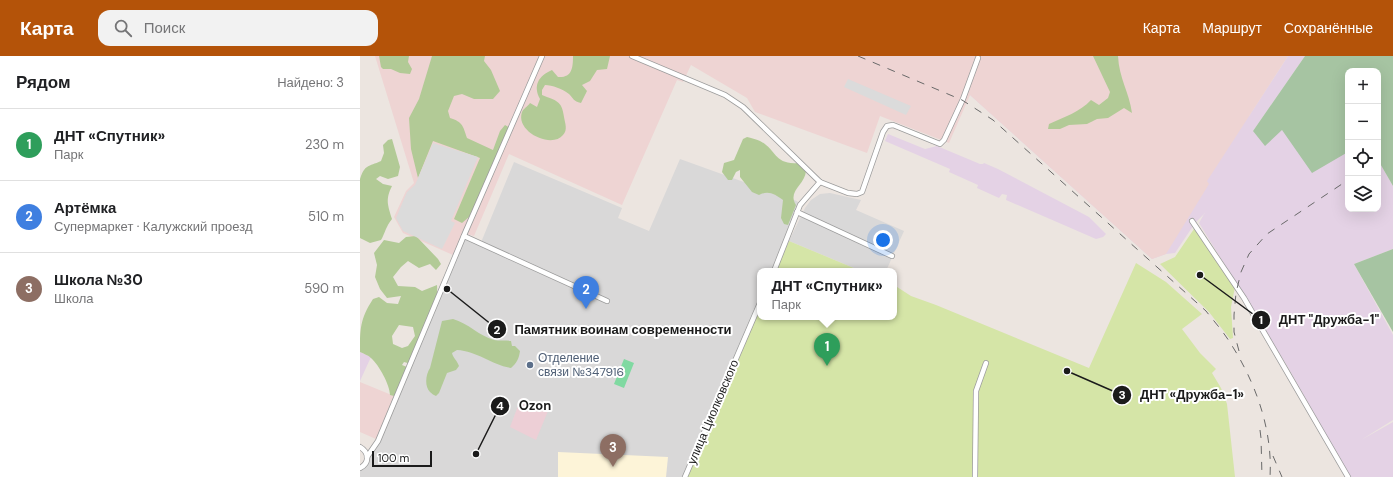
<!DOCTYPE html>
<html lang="ru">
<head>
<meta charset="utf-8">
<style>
  :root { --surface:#fff; --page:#f2f2f2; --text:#202124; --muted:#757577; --line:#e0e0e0; --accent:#b45309 }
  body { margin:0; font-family:"DM Sans",sans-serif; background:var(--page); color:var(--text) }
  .controls { position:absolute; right:12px; top:12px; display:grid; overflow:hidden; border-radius:8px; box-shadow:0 4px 16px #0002 }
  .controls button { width:36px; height:36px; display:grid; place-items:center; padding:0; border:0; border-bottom:1px solid var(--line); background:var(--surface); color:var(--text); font:20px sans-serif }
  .scale { position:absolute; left:12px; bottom:10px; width:60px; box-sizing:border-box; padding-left:4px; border:2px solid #1b1b1b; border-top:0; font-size:11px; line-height:14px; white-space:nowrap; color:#1b1b1b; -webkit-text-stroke:3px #fff; paint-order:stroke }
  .you { position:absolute; left:523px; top:184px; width:14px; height:14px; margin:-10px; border:3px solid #fff; border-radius:50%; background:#1a73e8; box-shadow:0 0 0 6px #1a73e833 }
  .badge { display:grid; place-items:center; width:26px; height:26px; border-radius:50%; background:var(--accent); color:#fff; font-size:13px; font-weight:700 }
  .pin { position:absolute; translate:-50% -33px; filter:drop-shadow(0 1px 2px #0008) }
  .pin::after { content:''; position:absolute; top:21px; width:14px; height:12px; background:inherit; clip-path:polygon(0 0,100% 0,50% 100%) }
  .popup { position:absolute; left:397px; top:212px; width:140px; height:52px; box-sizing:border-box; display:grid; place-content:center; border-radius:8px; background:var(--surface); filter:drop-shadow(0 1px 3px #0005); font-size:13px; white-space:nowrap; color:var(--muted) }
  .popup b { font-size:15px; color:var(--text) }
  .popup::after { content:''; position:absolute; left:50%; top:100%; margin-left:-8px; border:8px solid transparent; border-top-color:var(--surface) }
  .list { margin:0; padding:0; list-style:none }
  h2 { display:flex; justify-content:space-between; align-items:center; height:52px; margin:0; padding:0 16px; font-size:17px }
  h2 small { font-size:13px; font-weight:400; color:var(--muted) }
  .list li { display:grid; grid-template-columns:26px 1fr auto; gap:12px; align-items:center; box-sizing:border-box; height:72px; padding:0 16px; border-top:1px solid var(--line) }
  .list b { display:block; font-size:15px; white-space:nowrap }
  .list p { margin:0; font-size:13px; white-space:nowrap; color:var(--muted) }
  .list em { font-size:13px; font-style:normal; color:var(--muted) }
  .icon { flex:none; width:22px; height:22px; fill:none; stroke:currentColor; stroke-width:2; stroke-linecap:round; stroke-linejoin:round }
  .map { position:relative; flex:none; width:1033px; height:421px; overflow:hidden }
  header { display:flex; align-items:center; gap:24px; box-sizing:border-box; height:56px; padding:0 20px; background:var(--accent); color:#fff }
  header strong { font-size:19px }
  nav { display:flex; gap:22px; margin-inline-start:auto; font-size:14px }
  .search { width:280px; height:36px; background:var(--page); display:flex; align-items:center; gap:10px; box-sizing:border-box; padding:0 14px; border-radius:12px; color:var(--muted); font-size:15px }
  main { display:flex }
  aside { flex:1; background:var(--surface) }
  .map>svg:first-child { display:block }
  .residential { fill:#d9d8d8 }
  .commercial { fill:#edcfd6 }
  .industrial { fill:#e4d2e5 }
  .education { fill:#fdf4d8 }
  .military { fill:#eed4d3 }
  .grass { fill:#d5e5a7 }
  .forest { fill:#b2ca96; fill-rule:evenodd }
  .cemetery { fill:#a6c4a2 }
  .pitch { fill:#80d9a1 }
  .parking { fill:#dbdbdb }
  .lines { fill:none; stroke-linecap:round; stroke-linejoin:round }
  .minor-casing { stroke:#9c9c9c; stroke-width:6 }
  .minor { stroke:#fff; stroke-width:4.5 }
  .rail { stroke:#696969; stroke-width:1; stroke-dasharray:8 8; stroke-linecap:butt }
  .service-dot { fill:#5c6f8a; stroke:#fff; stroke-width:1.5 }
  .labels { text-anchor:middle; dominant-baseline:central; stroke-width:4; stroke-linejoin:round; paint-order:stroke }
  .service-label { font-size:12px; fill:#4e5e75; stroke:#fff; text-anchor:start }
  .street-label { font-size:12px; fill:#1b1b1b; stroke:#fff }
  .leader { fill:none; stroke:#1b1b1b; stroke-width:1.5 }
  .callout-dot { fill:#1b1b1b; stroke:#fff; stroke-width:1.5 }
  .mark-label { font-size:12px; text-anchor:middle; font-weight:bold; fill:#fff }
  .callout-label { font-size:13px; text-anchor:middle; font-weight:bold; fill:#1b1b1b; stroke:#fff; stroke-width:4; stroke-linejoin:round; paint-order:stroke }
</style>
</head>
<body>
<header>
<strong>Карта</strong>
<div class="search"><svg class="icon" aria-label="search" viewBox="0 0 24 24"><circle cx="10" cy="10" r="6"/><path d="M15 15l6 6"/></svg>Поиск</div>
<nav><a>Карта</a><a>Маршрут</a><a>Сохранённые</a></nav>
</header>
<main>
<aside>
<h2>Рядом<small>Найдено: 3</small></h2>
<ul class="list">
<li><span class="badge" style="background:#2e9e5b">1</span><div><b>ДНТ «Спутник»</b><p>Парк</p></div><em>230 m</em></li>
<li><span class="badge" style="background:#3f7fe0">2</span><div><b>Артёмка</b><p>Супермаркет · Калужский проезд</p></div><em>510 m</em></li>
<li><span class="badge" style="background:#8d6e63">3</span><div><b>Школа №30</b><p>Школа</p></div><em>590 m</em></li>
</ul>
</aside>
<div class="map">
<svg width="1033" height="421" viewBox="0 0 1033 421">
  <rect width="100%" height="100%" fill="#ece5e0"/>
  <g class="residential">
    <polygon points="320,103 437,145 440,149 414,215 400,215 400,247 325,421 0,421 0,412 18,385 104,180 122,188 122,184 154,106 262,152 258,162 289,175"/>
    <polygon points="470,137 501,144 496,154 544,175 526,215 501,215 429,185 445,152 451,144 460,138"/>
  </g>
  <polygon class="commercial" points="161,342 188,355 176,384 150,371"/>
  <g class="industrial">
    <polygon points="928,0 945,0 893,75 921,74 988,95 988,153 1018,153 1018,104 1033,130 1033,193 994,208 1033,279 1033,364 1001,384 1033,366 1033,421 990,421 926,308 839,167 853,142 844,158 835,167 815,197 806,198 792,203 610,39 889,60"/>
    <polygon points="528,78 565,93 577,90 620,108 623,108 624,107 638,113 729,161 746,178 743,181 736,183 646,144 647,139 642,138 639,142 617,132 618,129 589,116 590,113 525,85"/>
    <polygon points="0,296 11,301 0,325"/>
  </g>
  <polygon class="education" points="198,396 308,401 306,421 198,421"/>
  <g class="military">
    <polygon points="15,0 928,0 847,125 849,128 806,198 792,203 610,39 589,87 520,60 507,97 395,56 387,42 331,9 323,26 317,24 262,149 149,98 114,180 103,177 93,199 43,177 34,161 46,135 54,127"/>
    <polygon points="0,326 34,340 16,383 0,376"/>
  </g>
  <g class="grass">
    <polygon points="836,170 875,231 871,251 873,282 870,283 849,256 800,208 815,201"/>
    <polygon points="429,185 501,215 416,215"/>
    <polygon points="776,207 806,226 842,258 822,273 840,297 856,313 852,317 861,332 867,348 875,421 327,421 400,252 400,261 534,261 534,229 551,240 576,249 729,312"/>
  </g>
  <g class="forest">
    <polygon points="19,0 49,0 48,6 52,13 50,18 40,17 31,13 23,13 21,11"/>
    <path d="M 72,0 L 125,0 L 124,5 L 131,14 L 140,35 L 133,43 L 114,43 L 102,38 L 94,40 L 88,55 L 90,62 C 103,66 103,70 107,82 L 133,94 L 140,75 L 145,69 L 150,72 L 134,109 L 109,161 L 102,167 L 94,163 L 120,102 L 73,85 L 58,122 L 51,93 L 49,62 L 59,43 Z"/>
    <path d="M 213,0 L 250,0 L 247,13 L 237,14 L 230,25 L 222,29 L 227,35 L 221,47 C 213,45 214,43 209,38 C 203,33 192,29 185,29 L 182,34 L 182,39 C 196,45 202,44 204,61 C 205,67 208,74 203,79 C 192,93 155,76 162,56 C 163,53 168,50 170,47 L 177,51 L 180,43 C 173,30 178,20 192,14 L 198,21 C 212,22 213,12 213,0 Z"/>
    <path d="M 733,0 L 758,0 C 759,22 769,36 772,57 L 764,52 L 748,62 L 737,63 L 727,68 L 709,69 L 700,73 L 688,73 L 689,68 C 704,61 720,56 731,44 L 739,49 L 748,42 L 750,36 Z"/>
    <path d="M 387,81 C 391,82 396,83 400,85 C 416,93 414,109 438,107 L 446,115 C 445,129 427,135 436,149 L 428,169 L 424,168 L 421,162 L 423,144 C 415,138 408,134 399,139 L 392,136 L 380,121 L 380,114 L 376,116 L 372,124 L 368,124 L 362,116 L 364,107 L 374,104 L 383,83 Z"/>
    <path d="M 32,83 L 40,111 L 38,120 L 28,123 L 20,120 L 16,123 L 23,128 L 32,130 C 25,144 28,149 32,163 C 26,170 25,177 21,184 L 10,187 L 0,182 L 0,123 C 5,108 8,111 21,105 L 24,97 L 23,89 L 28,84 Z"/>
    <path d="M 56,180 L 78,203 L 81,208 L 76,214 L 70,208 L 59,212 L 48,205 L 41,211 L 33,221 L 38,230 L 55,231 L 62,235 L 77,229 C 79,254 61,284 51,308 L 44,306 L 42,309 L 47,311 L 34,340 L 30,339 C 30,329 19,309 11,302 C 8,299 4,298 0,296 C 0,273 0,263 13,243 L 19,241 L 27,247 L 38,248 L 41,240 L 27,242 L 20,233 L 15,221 L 17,209 L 14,197 L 24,184 L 39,187 L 46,181 ZM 39,269 L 53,271 L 55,280 L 48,290 L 42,292 L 33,288 L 32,280 Z"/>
    <path d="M 93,263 C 108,267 119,280 134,284 C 139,285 145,284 151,285 L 152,290 L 155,290 L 160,295 C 159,302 157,307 151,312 C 132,309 117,295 97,294 L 92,297 C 93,302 97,304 99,310 L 96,314 L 87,317 L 79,337 L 76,340 C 74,339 72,338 70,336 C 64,330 66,318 70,312 L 82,265 Z"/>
  </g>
  <g class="cemetery">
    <polygon points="945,0 1033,0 1033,130 1018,104 1018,15 988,15 988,96 952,117 922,74 905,90 893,75"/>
    <polygon points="1033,193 1033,276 994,208"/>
  </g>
  <polygon class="pitch" points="264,303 274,307 264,332 254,328"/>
  <g class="parking">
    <polygon points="488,23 551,50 546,59 484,31"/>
    <polygon points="73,87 118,101 91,165 95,167 82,193 43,175 36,162 47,136 55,129"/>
  </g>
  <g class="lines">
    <g class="minor-casing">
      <g id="minor">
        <polyline points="272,0 365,39 383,51 460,126 488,137 497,138 502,136 523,76 527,70 533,69 580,88 584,84 603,43 618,2"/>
        <polyline points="437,156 532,200"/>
        <polyline points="832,165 884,242 988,421"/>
        <polyline points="104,180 247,245"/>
        <polyline points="414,215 440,149 460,126"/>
        <path d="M 0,391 C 9,396 10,407 0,412"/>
        <polyline points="7,401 18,385 105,177 182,0"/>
        <polyline points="325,421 400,247"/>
        <polyline points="615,421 616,335 626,307"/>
      </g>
    </g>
    <use href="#minor" class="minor"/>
    <g class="rail">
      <path d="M 498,0 L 602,44 L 633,64 L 846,255 C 853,264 861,273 867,282 C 894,322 913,372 910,421"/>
      <polyline points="879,295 874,276 874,259 876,237 881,216 889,198 907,178 988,124"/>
      <polyline points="900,374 901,382 902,421"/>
      <polyline points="913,400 922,421"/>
    </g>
  </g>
  <circle class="service-dot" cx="170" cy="309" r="4"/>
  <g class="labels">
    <g class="service-label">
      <text x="178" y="302">Отделение<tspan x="178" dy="14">связи №347916</tspan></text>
    </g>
    <g class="street-label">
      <text transform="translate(353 356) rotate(-67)">улица Циолковского</text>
    </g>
  </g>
  <path class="leader" d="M840 219L901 264M87 233L137 273M707 315L762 339M116 398L140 350"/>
  <g class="callout-dot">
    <circle cx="840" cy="219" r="4"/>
    <circle cx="87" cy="233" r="4"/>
    <circle cx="707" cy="315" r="4"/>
    <circle cx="116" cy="398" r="4"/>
    <circle cx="901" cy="264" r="10"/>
    <circle cx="137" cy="273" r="10"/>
    <circle cx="762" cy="339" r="10"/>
    <circle cx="140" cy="350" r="10"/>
  </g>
  <g class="mark-label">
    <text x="901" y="268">1</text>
    <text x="137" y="278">2</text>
    <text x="762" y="343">3</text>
    <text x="140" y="354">4</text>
  </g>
  <g class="callout-label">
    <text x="969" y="268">ДНТ "Дружба-1"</text>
    <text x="263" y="278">Памятник воинам современности</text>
    <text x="832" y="343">ДНТ «Дружба-1»</text>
    <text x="175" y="354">Ozon</text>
  </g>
</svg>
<div class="controls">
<button>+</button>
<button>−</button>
<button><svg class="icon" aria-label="locate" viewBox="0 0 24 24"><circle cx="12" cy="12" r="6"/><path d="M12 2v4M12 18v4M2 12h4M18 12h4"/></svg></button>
<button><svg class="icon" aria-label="layers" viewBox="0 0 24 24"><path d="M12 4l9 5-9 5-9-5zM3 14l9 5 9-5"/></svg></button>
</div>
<div class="scale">100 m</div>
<div class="you"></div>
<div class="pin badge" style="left:467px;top:310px;background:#2e9e5b">1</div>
<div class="popup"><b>ДНТ «Спутник»</b>Парк</div>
<div class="pin badge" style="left:226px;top:253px;background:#3f7fe0">2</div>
<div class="pin badge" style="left:253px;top:411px;background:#8d6e63">3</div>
</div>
</main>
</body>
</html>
